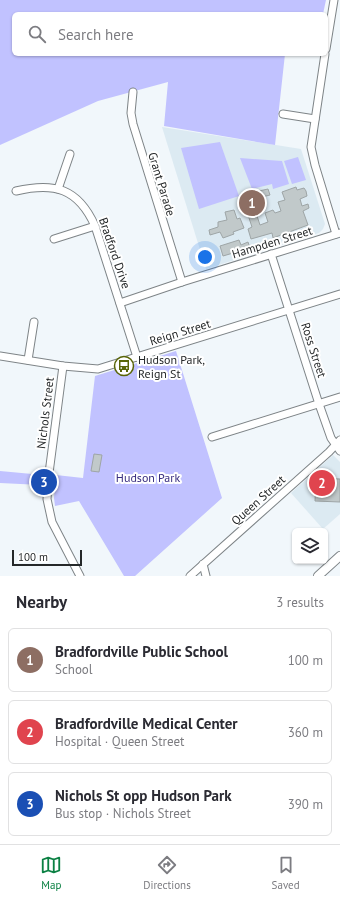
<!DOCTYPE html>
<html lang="en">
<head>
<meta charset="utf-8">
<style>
  :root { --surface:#fff; --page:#f2f2f3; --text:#2b2b33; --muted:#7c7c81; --line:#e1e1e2; --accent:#0b8043 }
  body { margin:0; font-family:"PT Sans",sans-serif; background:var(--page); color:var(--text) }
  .controls { position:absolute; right:12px; bottom:12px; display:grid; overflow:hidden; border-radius:6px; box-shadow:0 1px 3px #0004 }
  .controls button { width:36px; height:36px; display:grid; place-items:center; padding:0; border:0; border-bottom:1px solid var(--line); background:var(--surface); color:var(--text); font:20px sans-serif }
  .scale { position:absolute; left:12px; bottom:10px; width:70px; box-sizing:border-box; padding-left:4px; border:2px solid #252829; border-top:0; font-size:11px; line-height:14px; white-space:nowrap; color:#252829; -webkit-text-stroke:3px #fff; paint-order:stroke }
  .you { position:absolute; left:205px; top:257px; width:14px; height:14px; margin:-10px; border:3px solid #fff; border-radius:50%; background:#1a73e8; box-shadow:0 0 0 6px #1a73e833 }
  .badge { display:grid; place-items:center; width:26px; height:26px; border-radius:50%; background:var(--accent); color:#fff; font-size:13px; font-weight:700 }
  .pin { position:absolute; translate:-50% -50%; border:2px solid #fff; box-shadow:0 1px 4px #0006 }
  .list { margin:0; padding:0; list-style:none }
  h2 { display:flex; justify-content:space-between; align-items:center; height:52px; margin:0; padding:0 16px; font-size:17px }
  h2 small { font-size:13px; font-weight:400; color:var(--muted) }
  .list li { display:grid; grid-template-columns:26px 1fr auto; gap:12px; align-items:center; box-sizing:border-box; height:64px; margin:0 8px 8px; padding:0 8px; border:1px solid var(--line); border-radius:6px }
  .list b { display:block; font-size:15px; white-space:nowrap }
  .list p { margin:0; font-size:13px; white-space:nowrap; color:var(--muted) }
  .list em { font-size:13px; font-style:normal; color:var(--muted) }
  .icon { flex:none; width:22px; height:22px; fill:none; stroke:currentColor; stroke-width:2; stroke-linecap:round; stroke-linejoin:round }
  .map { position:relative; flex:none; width:340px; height:576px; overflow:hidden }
  .search { position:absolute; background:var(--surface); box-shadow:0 1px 3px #0004; left:12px; right:12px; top:12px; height:44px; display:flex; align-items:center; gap:10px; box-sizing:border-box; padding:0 14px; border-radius:6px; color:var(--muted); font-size:15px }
  .sheet { height:268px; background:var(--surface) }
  nav { display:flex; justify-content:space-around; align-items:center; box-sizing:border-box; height:56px; border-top:1px solid var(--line); background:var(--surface); font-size:11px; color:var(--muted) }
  nav a { display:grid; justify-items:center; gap:2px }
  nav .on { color:var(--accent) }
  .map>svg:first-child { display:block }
  .built { fill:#dceaf2 }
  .green { fill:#c1c2ff }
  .building { fill:#c1c9ca; stroke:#9ea5a6 }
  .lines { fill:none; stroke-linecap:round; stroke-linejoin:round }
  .minor-casing { stroke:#7e8487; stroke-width:9 }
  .major-casing { stroke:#7e8487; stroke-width:10 }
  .minor { stroke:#fff; stroke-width:7 }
  .major { stroke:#fff; stroke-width:8 }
  .labels { text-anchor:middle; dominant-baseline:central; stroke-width:4; stroke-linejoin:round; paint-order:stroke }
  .street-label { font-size:12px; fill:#252829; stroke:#fff }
  .poi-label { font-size:12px; fill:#252829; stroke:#fff; text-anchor:start }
  .park-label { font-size:12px; fill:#382d7f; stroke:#fff }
</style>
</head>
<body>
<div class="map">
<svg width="340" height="576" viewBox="0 0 340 576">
  <rect width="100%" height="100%" fill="#f1f7fb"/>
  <g class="built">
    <polygon points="162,127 301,149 325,224 323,229 319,233 206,269"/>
    <polygon points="333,455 340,462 340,514 323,529 291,493"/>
  </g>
  <g class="green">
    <polygon points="0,0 326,0 323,14 14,14 14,54 285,54 275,145 164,126 168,82 98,101 0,145"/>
    <polygon points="220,142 239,196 199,209 181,148"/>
    <polygon points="298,157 306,180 292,184 284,161"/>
    <polygon points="240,158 282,161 289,184 273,189 272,184 252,189"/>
    <polygon points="176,351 222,498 135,576 124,576 79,501 55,506 54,498 56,475 83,478 95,376"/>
    <polygon points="0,471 43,475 41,485 0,483"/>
  </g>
  <g class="building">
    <polygon points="296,187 297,190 304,188 306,191 307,196 300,199 302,206 308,204 309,208 303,211 308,225 273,238 272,233 251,239 248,229 252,227 248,215 256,213 260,225 268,222 265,213 273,210 275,213 281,211 278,202 285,200 282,192"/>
    <polygon points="268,189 270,195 258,198 259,201 254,203 250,193"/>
    <polygon points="234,210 237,219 240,218 244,228 233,232 234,234 223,238 220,232 210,235 209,230 218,227 218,222 227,220 225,212"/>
    <polygon points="239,240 241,245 248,242 250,248 223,256 220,246"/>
    <polygon points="94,454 102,455 99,472 91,471"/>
    <polygon points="316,478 340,479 340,502 315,501"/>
  </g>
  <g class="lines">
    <g class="minor-casing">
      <g id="minor">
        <polyline points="326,49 334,0"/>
        <polyline points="325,54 311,147 315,165 336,234"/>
        <polyline points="133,92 131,113 133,124 182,282"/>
        <polyline points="283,114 315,119"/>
        <polyline points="58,189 70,154"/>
        <path d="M 16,191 C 54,182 78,188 95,226 L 137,357"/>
        <polyline points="54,239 95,226"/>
        <polyline points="271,254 319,404 331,438 340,451"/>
        <polyline points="120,303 182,282 340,233"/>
        <polyline points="0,356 63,366 98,369 340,294"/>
        <polyline points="28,360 34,322"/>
        <polyline points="63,366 49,473 47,499 52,522 80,576"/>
        <polyline points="212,437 340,397"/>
        <polyline points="203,564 206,576"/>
        <polyline points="190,576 329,452 340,440"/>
      </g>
    </g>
    <g class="major-casing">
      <polyline id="major" points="318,576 340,556"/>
    </g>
    <use href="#minor" class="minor"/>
    <use href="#major" class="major"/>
  </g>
  <defs>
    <g id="bus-ring" transform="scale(1)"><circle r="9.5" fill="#fff" stroke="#596508" stroke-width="1.5"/><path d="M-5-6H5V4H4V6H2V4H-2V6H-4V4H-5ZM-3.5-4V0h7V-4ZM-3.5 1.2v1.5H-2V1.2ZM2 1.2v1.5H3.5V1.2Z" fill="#596508"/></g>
  </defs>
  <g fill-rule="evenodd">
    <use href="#bus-ring" x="124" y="366"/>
  </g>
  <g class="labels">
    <g class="street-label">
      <text transform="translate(162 184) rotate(73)">Grant Parade</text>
      <text transform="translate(272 242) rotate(-17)">Hampden Street</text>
      <text transform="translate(115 253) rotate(71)">Bradford Drive</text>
      <text transform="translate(180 332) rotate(-17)">Reign Street</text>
      <text transform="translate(314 350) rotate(72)">Ross Street</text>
      <text transform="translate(45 413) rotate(-83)">Nichols Street</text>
      <text transform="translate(258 500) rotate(-42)">Queen Street</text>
    </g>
    <g class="poi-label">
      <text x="138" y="359">Hudson Park,<tspan x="138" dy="14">Reign St</tspan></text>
    </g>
    <g class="park-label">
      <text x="148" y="477">Hudson Park</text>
    </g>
  </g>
</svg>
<div class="controls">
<button><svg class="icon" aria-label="layers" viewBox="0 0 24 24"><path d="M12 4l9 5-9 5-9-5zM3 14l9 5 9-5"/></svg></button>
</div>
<div class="scale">100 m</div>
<div class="you"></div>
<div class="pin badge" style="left:252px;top:203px;background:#8d6e63">1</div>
<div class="pin badge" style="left:322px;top:483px;background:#e0444e">2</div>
<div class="pin badge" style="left:44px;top:482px;background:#1a4fb4">3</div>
<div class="search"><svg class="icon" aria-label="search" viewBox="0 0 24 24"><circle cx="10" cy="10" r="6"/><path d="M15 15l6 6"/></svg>Search here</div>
</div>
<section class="sheet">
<h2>Nearby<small>3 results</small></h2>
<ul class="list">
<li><span class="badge" style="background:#8d6e63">1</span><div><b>Bradfordville Public School</b><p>School</p></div><em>100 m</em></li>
<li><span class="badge" style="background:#e0444e">2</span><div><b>Bradfordville Medical Center</b><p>Hospital · Queen Street</p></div><em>360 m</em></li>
<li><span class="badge" style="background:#1a4fb4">3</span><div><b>Nichols St opp Hudson Park</b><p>Bus stop · Nichols Street</p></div><em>390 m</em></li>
</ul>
</section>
<nav>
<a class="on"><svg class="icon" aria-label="map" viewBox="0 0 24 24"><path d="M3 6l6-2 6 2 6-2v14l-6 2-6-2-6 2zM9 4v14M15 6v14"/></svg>Map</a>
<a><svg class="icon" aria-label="directions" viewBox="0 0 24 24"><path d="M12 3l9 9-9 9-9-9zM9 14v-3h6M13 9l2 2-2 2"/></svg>Directions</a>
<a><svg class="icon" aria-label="saved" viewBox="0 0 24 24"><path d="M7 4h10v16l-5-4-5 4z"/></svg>Saved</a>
</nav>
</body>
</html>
